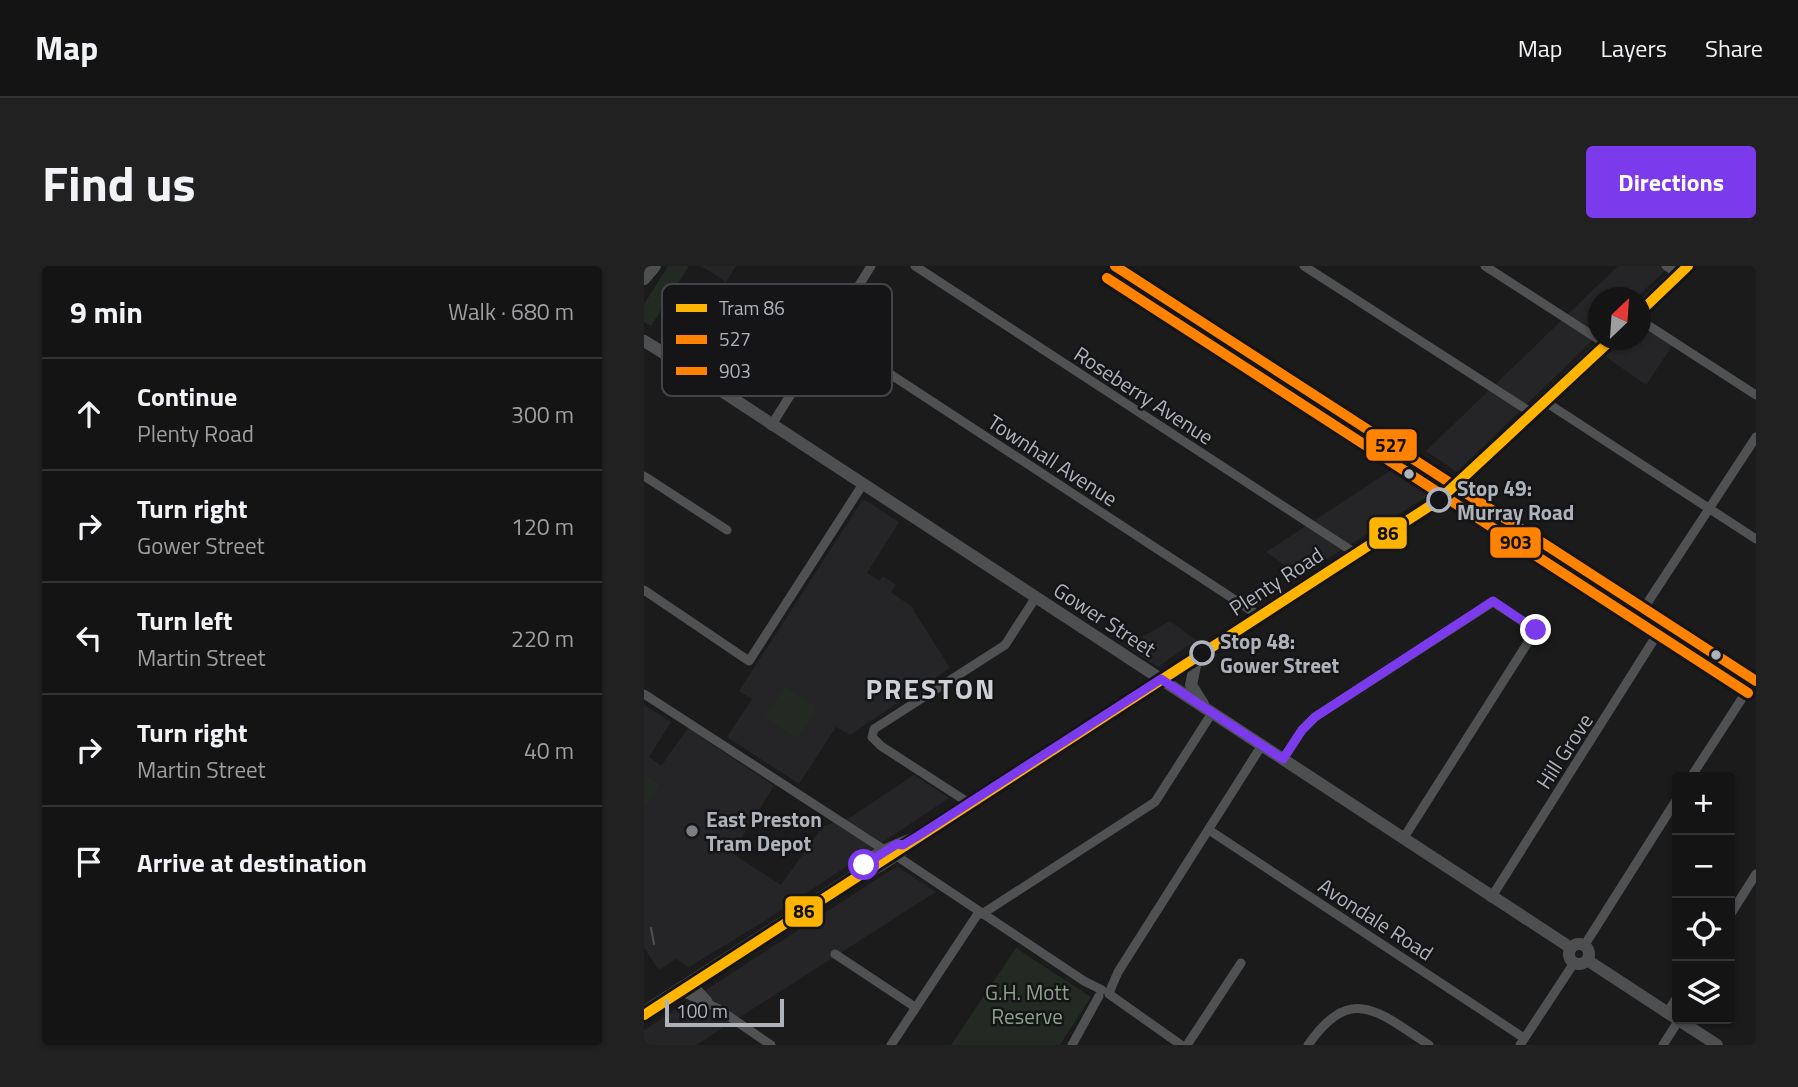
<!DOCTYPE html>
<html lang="en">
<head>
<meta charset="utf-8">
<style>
  :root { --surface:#141414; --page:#212122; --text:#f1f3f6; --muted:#9d9ea0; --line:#333334; --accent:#7c3aed }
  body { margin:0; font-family:"Titillium Web",sans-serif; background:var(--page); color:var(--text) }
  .controls { position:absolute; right:21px; bottom:21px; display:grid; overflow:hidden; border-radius:7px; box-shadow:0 2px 5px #0004 }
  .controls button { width:63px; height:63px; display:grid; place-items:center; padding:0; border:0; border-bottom:2px solid var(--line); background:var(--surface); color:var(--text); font:35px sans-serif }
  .compass { position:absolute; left:944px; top:21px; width:63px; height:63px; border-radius:50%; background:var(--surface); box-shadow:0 2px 5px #0004; rotate:25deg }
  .scale { position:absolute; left:21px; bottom:18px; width:119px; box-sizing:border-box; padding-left:7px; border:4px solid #aeb3ba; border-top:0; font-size:19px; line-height:24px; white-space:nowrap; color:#aeb3ba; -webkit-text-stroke:5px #151517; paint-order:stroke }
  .stop { position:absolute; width:21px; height:21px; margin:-16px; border:5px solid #7c3aed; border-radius:50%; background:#fff }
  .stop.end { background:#7c3aed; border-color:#fff; box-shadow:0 2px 7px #0008 }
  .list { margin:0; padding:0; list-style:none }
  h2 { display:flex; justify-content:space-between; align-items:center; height:91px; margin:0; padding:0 28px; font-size:30px }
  h2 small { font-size:23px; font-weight:400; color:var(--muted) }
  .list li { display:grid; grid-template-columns:46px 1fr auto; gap:21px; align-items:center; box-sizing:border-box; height:112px; padding:0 28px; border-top:2px solid var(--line) }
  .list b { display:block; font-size:26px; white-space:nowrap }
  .list p { margin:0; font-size:23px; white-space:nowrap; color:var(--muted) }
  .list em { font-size:23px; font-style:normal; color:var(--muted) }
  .icon { flex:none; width:38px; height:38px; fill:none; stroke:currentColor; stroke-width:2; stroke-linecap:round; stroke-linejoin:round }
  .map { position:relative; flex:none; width:1112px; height:779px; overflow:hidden; border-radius:7px }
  header { display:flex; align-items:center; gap:42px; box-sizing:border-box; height:98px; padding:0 35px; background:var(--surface); border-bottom:2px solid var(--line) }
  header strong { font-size:33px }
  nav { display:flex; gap:38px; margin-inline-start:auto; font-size:24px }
  .intro { display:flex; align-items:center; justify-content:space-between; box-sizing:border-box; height:168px; padding:0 42px }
  h1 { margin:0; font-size:49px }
  .button { padding:18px 32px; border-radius:7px; background:var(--accent); color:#fff; font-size:24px; font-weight:700 }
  main { display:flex; gap:42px; padding:0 42px }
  aside { flex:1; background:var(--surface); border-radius:7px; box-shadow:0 2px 5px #0004 }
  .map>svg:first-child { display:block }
  .built { fill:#252527 }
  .green { fill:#232923 }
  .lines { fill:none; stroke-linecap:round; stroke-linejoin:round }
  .street { stroke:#505153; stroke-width:9 }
  .secondary { stroke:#4e4f51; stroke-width:12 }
  .tram { stroke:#505152; stroke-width:2 }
  .bus-1-casing { stroke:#151517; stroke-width:16 }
  .bus-2-casing { stroke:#151517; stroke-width:16 }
  .bus-1 { stroke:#ff8200; stroke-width:10 }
  .bus-2 { stroke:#ff8200; stroke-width:10 }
  .tram-1-casing { stroke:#151517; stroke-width:16 }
  .tram-1 { stroke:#ffb500; stroke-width:10 }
  .route { stroke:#7c3aed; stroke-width:9 }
  .bus-dot { fill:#aeb3ba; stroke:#151517; stroke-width:2.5 }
  .stop-dot { fill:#151517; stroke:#aeb3ba; stroke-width:3.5 }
  .poi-dot { fill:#7b7e82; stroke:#151517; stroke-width:2.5 }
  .labels { text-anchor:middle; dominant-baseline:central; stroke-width:5; stroke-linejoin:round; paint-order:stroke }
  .street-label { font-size:21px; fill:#aeb3ba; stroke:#151517 }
  .stop-label { font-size:21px; font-weight:bold; fill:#aeb3ba; stroke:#151517; text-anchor:start }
  .poi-label { font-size:21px; font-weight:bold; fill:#aeb3ba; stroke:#151517; text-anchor:start }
  .park-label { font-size:21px; fill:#88a387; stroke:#151517 }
  .district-label { font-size:28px; font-weight:bold; letter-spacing:2px; fill:#ced1d6; stroke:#151517 }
  .key { fill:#151517; stroke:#434448; stroke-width:2 }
  .key-label { font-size:19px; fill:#aeb3ba }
  .line-badge { stroke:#151517; stroke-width:2.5 }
  .pale-badge-label { font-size:19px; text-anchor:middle; font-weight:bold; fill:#111 }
</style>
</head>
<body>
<header>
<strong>Map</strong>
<nav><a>Map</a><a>Layers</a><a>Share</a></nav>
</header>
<div class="intro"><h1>Find us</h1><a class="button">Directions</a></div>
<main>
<aside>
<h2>9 min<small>Walk · 680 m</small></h2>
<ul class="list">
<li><svg class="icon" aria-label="ahead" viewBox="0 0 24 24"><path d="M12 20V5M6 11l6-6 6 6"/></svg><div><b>Continue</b><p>Plenty Road</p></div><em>300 m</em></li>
<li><svg class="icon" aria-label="right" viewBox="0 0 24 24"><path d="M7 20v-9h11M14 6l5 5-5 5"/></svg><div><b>Turn right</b><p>Gower Street</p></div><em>120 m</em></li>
<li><svg class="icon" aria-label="left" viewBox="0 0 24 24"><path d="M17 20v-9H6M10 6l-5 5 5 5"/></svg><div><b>Turn left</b><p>Martin Street</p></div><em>220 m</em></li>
<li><svg class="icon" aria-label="right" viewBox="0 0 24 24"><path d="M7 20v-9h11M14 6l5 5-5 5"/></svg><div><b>Turn right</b><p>Martin Street</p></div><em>40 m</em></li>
<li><svg class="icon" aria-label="arrive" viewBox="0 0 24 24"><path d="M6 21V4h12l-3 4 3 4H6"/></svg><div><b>Arrive at destination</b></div></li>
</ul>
</aside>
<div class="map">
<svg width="1112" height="779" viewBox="0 0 1112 779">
  <rect width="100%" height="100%" fill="#1b1b1b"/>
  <g class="built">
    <polygon points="57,0 92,0 82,16"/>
    <polygon points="974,0 1026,0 993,31 954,32 954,69 813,206 782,185"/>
    <polygon points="997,59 1028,80 1002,119 958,88 974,74 996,74"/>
    <polygon points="755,199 793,224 656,310 622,286"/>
    <polygon points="219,233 255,256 223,307 235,315 239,310 252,319 247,326 271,343 270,345 306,402 206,469 192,461 155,518 83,471 108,433 95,425"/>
    <polygon points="526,355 552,374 514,401 482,380"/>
    <polygon points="0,439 27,456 5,491 17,500 44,462 130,520 88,587 137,619 179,560 207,551 270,509 305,532 119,656 45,701 32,693 15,704 0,682"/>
    <polygon points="253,600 292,626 52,779 0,779 0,764"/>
  </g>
  <g class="green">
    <polygon points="24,0 45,0 7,60 0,56 0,38"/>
    <polygon points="141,420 173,441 154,473 121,452"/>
    <polygon points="0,509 16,519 0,543"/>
    <polygon points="372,682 447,731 416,779 307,779"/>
  </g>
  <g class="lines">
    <g class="street">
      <polyline points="271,0 711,287"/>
      <polyline points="660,0 888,147"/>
      <polyline points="841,0 954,73"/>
      <polyline points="1022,0 1033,7"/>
      <polyline points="996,54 1112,129"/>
      <polyline points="185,68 614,349"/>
      <polyline points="900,135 1112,273"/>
      <polyline points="127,160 227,0"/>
      <polyline points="0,210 83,264"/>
      <polyline points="0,324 105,395 219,218"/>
      <polyline points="1000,342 1112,171"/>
      <polyline points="0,428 242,585"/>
      <polyline points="639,493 658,464 671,451 849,336 892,364"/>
      <polyline points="1047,511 1110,414"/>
      <polyline points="325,537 237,480 228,471 230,463 361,379 392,331"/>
      <polyline points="565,564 880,772"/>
      <polyline points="759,573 895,359"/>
      <polyline points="251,589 440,715 458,724"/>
      <polyline points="847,632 1021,356"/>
      <polyline points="338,648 511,536 568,447"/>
      <polyline points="1086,649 1112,608"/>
      <polyline points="940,680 1033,533"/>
      <polyline points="191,688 271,741"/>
      <polyline points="55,711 53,723 64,735"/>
      <polyline points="34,724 73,742 127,779"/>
      <polyline points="465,727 474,706 618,479"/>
      <polyline points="465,728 537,779"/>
      <polyline points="1023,747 1033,731"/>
      <polyline points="247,779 335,646"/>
      <polyline points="428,779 455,730"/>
      <polyline points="543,779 597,697"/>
      <path d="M 664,779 C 707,717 735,746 785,779"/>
      <polyline points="876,779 930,697"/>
      <polyline points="1019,779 1035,754"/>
    </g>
    <g class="secondary">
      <polyline points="471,0 1112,415"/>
      <polyline points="0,13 11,0"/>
      <polyline points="996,43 1041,0"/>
      <polyline points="0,75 23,89"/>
      <polyline points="18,86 927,682"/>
      <polyline points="553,390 547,419 559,438"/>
      <path d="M 218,605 C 232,606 246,592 258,585 L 259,579"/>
      <circle cx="935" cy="688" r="10"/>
      <polyline points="943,694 1073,779"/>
      <path d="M 0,746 L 218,605 C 225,585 258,579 274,570 L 795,232 L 964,74"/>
    </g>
    <polyline class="tram" points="7,662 10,678"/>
    <g class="bus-1-casing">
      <polyline id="bus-1" points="471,0 1112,415"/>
    </g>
    <g class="bus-2-casing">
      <polyline id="bus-2" points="463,12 1104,427"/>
    </g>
    <use href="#bus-1" class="bus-1"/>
    <use href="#bus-2" class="bus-2"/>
    <g class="tram-1-casing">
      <g id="tram-1">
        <polyline points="996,46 1044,0"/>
        <polyline points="0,749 795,234 967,74"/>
      </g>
    </g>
    <use href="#tram-1" class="tram-1"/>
  </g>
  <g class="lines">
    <polyline class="route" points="220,599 253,578 259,579 274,570 517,413 639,493 658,464 671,451 849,335 892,364"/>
  </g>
  <g class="bus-dot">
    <circle cx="765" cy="208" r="6"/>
    <circle cx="1072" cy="389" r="6"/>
  </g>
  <g class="stop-dot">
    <circle cx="795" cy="234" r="11"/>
    <circle cx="558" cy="387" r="11"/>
  </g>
  <circle class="poi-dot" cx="48" cy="565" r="7"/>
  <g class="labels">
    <g class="street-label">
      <text transform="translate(500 129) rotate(33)">Roseberry Avenue</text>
      <text transform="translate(409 194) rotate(33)">Townhall Avenue</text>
      <text transform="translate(632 315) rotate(-33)">Plenty Road</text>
      <text transform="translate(461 353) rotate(33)">Gower Street</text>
      <text transform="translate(920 485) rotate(-57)">Hill Grove</text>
      <text transform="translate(732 653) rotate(33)">Avondale Road</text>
    </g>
    <g class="stop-label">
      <text x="813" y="222">Stop 49:<tspan x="813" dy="24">Murray Road</tspan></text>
      <text x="576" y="375">Stop 48:<tspan x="576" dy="24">Gower Street</tspan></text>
    </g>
    <g class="poi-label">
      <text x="62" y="553">East Preston<tspan x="62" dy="24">Tram Depot</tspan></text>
    </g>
    <g class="park-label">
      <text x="383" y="726">G.H. Mott<tspan x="383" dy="24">Reserve</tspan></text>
    </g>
    <g class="district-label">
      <text x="287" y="422">PRESTON</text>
    </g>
  </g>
  <rect x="18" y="18" width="230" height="112" rx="10" class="key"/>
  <rect x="32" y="38" width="31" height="8" fill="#ffb500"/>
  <rect x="32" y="69" width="31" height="9" fill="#ff8200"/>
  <rect x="32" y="101" width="31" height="8" fill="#ff8200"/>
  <g class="key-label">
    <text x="75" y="49">Tram 86</text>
    <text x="75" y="80">527</text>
    <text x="75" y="112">903</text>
  </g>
  <g class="line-badge">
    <rect x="721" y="162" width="53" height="34" rx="7" fill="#ff8200"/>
    <rect x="724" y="250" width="40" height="34" rx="7" fill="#ffb500"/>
    <rect x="845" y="260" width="53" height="33" rx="7" fill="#ff8200"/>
    <rect x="140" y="629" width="40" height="33" rx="7" fill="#ffb500"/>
  </g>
  <g class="pale-badge-label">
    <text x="747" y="186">527</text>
    <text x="744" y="274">86</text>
    <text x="872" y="283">903</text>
    <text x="160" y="652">86</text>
  </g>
</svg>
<div class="controls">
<button>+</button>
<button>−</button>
<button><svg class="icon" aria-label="locate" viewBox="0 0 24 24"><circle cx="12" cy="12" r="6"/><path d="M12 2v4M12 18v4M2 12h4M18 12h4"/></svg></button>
<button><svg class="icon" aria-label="layers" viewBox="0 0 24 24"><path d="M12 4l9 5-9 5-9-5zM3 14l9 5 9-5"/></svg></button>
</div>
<svg class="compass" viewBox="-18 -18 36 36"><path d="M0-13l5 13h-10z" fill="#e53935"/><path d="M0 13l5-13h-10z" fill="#9d9ea0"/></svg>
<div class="scale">100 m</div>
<div class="stop" style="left:220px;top:599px"></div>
<div class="stop end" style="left:892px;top:364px"></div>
</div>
</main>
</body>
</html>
